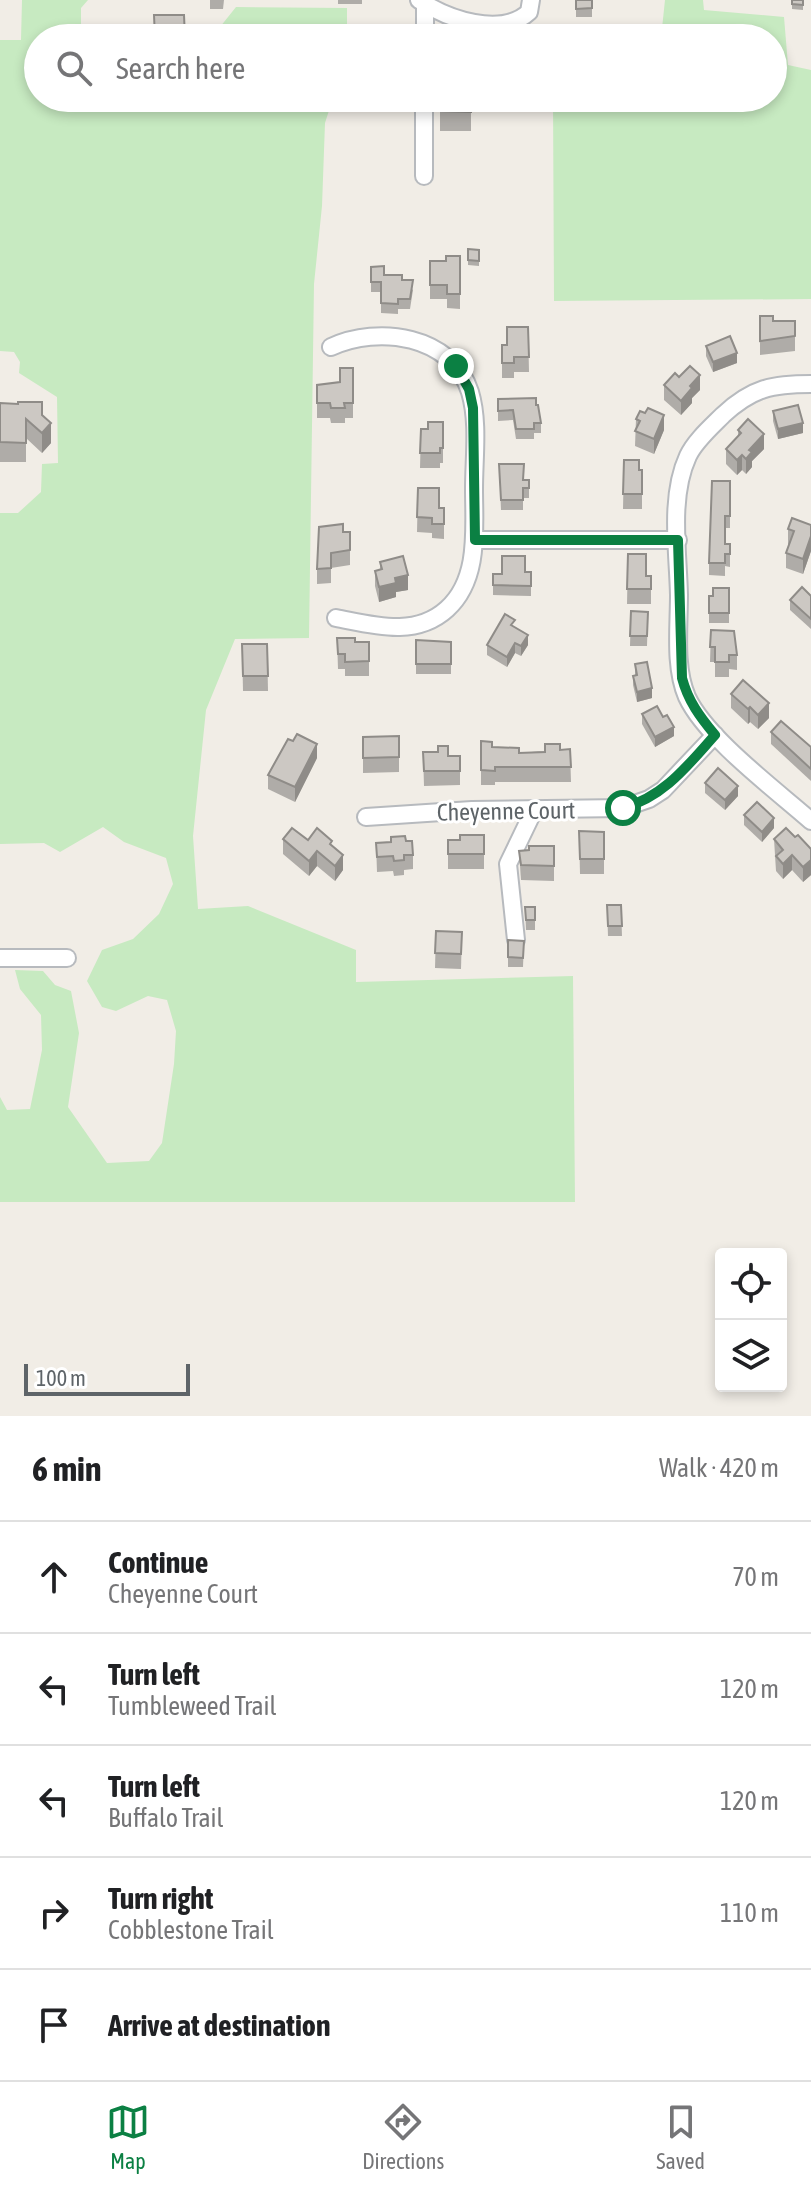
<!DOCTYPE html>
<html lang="en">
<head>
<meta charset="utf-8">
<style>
  :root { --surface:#fff; --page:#f6f6f6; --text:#202124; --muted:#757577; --line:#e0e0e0; --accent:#0b8043 }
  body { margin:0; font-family:"Asap Condensed",sans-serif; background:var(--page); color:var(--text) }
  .controls { position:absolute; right:24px; bottom:24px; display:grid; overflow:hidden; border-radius:8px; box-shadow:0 4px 12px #0003 }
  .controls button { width:72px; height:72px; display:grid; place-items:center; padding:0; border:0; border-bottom:2px solid var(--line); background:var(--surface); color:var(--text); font:40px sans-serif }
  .scale { position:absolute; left:24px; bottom:20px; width:166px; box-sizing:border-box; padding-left:8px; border:4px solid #5e6468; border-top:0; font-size:22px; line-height:28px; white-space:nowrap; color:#5e6468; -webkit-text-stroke:6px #fff; paint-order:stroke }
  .stop { position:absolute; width:24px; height:24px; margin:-18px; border:6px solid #0b8043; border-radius:50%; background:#fff }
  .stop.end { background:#0b8043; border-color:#fff; box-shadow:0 2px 8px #0008 }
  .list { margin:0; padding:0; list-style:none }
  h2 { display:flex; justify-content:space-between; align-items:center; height:104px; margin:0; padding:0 32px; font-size:34px }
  h2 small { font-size:26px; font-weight:400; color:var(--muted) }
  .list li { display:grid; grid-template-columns:52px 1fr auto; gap:24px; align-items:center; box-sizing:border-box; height:112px; padding:0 32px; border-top:2px solid var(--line) }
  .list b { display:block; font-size:30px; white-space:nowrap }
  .list p { margin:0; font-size:26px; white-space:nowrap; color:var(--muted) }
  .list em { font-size:26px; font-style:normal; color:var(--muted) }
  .icon { flex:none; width:44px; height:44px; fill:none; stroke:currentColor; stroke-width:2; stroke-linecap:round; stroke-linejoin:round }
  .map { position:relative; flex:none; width:811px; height:1416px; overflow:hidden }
  .search { position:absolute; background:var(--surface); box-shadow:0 4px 12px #0003; left:24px; right:24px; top:24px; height:88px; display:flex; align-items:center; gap:20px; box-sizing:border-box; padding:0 28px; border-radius:44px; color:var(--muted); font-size:30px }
  .sheet { height:664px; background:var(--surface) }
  nav { display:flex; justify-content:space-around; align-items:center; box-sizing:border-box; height:112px; border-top:2px solid var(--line); background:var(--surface); font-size:22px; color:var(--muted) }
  nav a { display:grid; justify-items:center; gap:4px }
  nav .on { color:var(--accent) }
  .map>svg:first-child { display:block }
  .green { fill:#c7eac1 }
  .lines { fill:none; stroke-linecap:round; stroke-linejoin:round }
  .minor-casing { stroke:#b7babe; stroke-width:20 }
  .minor { stroke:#fff; stroke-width:16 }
  .wall { fill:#afaca8 }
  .shaded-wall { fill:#8f8c88 }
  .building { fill:#ccc8c3; stroke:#8f8c88; stroke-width:2 }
  .route { stroke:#0b8043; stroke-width:10 }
  .labels { text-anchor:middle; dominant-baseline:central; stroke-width:6; stroke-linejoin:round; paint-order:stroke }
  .street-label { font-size:24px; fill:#5e6468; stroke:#fff }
</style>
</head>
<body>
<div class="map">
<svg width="811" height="1416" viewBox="0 0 811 1416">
  <rect width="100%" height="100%" fill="#f1ede6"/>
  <g class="green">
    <polygon points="22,0 88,0 81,8 81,38 38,38 38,98 333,98 325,123 322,206 314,284 309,638 235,639 206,710 193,836 198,909 248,906 356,950 356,982 573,976 575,1202 0,1202 0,1097 7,1110 30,1109 42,1050 41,1015 20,989 15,970 43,971 55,985 71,991 79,1033 68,1107 107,1163 149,1161 162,1143 174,1064 176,1031 167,1000 148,996 116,1011 102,1007 87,981 102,950 133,939 159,914 173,884 166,858 124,842 103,827 60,852 44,843 0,844 0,513 18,513 41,492 42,464 58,463 57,397 19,373 20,362 14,352 0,351 0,40 21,40"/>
    <polygon points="665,0 703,0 704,10 784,17 788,65 811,70 811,299 554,301 553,98 773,98 773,38 661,38"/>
    <polygon points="236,7 347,8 347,38 190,38 190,26 220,27"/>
  </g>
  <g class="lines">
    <g class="minor-casing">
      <g id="minor">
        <path d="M 419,0 C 447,19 501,38 529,12 L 531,0"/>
        <polyline points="425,38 425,4"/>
        <polyline points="507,98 507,100"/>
        <polyline points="424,176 424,98"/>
        <path d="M 331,347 C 378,325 452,335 470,392 C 479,422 474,457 474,489 C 474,529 480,579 447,609 C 415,638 373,625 336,618"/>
        <path d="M 811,384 C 772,384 752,388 723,415 C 711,427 695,441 688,456 C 669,497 678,551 679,595 C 679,627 674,667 687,697 C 706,738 776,790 811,821"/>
        <polyline points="475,540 678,540"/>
        <polyline points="366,817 472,810 623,808 649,799 663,790 715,735"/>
        <polyline points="516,940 508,864 534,810"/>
        <polyline points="0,958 67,958"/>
      </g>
    </g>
    <use href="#minor" class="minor"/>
  </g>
  <g class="wall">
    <polygon points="210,0 224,0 223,9 210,9"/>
    <rect x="338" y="0" width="24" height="4"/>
    <rect x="576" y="0" width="16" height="17"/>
    <polygon points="792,0 803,0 803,10 792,9"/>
    <rect x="440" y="98" width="31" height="33"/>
    <polygon points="468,249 479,250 479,266 468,265"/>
    <polygon points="460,256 460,309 447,308 447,299 430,299 430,261 446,261"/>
    <polygon points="371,267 384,275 402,280 413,290 410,309 398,309 398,314 381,313 381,292 371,292"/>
    <polygon points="760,316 773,321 795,321 795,351 760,355"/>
    <polygon points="528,327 529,372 514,372 514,378 502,378 502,345 507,345"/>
    <polygon points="706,346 737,363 713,372 706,356"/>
    <polygon points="353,368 353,418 345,418 345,423 331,423 330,418 317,418 317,385 340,382"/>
    <polygon points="679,377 700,390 692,398 692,403 681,415 664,400 664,385"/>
    <polygon points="498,399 536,405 541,423 541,433 534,433 534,439 516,439 513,420 498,421"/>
    <polygon points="0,403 42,415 51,443 42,453 26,438 26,462 0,462"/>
    <polygon points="773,411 803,433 778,439 773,421"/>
    <polygon points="636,419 664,430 654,454 635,446"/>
    <polygon points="443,422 443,463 440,463 440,468 420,468 421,429 428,429"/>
    <polygon points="738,430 764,449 752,461 752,467 746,474 742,470 737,475 726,464 726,449 738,436"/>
    <polygon points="624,460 639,470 642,470 642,509 623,509"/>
    <polygon points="499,464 524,480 529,480 529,498 523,498 523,510 501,510"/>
    <polygon points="730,481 730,528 725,528 725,544 730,544 730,567 725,566 725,576 709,575 709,563"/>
    <polygon points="418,488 439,508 444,508 444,539 432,538 432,533 417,532"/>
    <polygon points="811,525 811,551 803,574 786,568 786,553 789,544 788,544 788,529"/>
    <polygon points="343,532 350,532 350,565 331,568 331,583 317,584 317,569"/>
    <polygon points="628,554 646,576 651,576 651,604 627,604"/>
    <polygon points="380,562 408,590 396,592 396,597 379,602 375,586 375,571 380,569"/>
    <polygon points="531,572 531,596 493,595 493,574"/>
    <polygon points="729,588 729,623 709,623 709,596 713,596"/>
    <polygon points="811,596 811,629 790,610 790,600"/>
    <polygon points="631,611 648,612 647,646 630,646"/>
    <polygon points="515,627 528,645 521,656 515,653 507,667 487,655 487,645"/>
    <polygon points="711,630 737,655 737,670 729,669 729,677 715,677 715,662 710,662"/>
    <polygon points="337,638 355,642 369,642 369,676 345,676 345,669 338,669"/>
    <polygon points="416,640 451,642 451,674 416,674"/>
    <polygon points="242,644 267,644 268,691 243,691"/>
    <polygon points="635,664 652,698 637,702 633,685 633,676 635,675"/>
    <polygon points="731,694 769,718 758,729 750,722 748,724 731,708"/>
    <polygon points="642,714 663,717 674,736 655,747 642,724"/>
    <polygon points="771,732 811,747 811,781 771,744"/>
    <polygon points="399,736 399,772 363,773 363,737"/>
    <polygon points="481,741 492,747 519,753 570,749 571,782 495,782 495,785 481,785"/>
    <polygon points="423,752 448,756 460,756 460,785 424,786"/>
    <polygon points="317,758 295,802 268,789 268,775"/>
    <polygon points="705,783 738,796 725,810 705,793"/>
    <polygon points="744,815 774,828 762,842 744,825"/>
    <polygon points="579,831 604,832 604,874 580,874"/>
    <polygon points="484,835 484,869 448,869 448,840 460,840"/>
    <polygon points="795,837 811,849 811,875 803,882 792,870 783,879 776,871 774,839"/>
    <polygon points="283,839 308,840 332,847 343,870 335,881 317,866 309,876 283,854"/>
    <polygon points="406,841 413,855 413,869 404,870 404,875 394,876 393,871 377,872 376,843"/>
    <polygon points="554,846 554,881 521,880 519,851"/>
    <polygon points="607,905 621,905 622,936 608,936"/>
    <polygon points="525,907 535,907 535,930 526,930"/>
    <polygon points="436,931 462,932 461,969 435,968"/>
    <polygon points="508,940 524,941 523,967 508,967"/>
  </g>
  <g class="shaded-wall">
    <polygon points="737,353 737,363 713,372 713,362"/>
    <polygon points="700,375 700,390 692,398 692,403 681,415 681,401 690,386"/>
    <polygon points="664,415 664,430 654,454 654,439"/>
    <polygon points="51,423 51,443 42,453 42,433"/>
    <polygon points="803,423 803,433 778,439 778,429"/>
    <polygon points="764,434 764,449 752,461 752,467 746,474 746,459 749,450"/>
    <polygon points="742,455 742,470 737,475 737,460"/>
    <polygon points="811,536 811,551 803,574 803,559"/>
    <polygon points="408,575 408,590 396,592 396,597 379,602 379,587 395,578"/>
    <polygon points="528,635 528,645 521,656 521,646"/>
    <polygon points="515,643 515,653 507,667 507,657"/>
    <polygon points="652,688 652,698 637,702 637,692"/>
    <polygon points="769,703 769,718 758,729 758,715"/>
    <polygon points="750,707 750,722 748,724 748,709"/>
    <polygon points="674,727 674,736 655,747 655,737"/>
    <polygon points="317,744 317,758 295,802 295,787"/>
    <polygon points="738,786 738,796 725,810 725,800"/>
    <polygon points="774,818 774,828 762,842 762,832"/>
    <polygon points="317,851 317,866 309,876 309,861"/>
    <polygon points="343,855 343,870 335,881 335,866"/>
    <polygon points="792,855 792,870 783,879 783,864"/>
    <polygon points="811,860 811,875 803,882 803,867"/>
  </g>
  <g class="building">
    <polygon points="576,0 592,0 592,8 576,9"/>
    <polygon points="792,0 803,0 803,5 792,4"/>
    <polygon points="154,15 184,15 185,38 155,38"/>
    <rect x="440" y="34" width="31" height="4"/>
    <polygon points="440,98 471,98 471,112 440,111"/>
    <polygon points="468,249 479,250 479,261 468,260"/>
    <polygon points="446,256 460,256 460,294 447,294 447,285 430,285 430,261 446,261"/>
    <polygon points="384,266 384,275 402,275 402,280 413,280 410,299 398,299 398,304 381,303 381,282 371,282 371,267"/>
    <polygon points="760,316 773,316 773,321 795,321 795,336 760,341"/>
    <polygon points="507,327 528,327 529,357 514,357 514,363 502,363 502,345 507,345"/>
    <polygon points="730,336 737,353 713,362 706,346"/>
    <polygon points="690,366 700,375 690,386 692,388 681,401 664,385 675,373 679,377"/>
    <polygon points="340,368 353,368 353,403 344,403 345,408 331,408 330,403 317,403 317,385 340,382"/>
    <polygon points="536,398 536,405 538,405 541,423 534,423 534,429 516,429 513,410 498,411 498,399"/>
    <polygon points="18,402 42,402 42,415 51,423 42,433 26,419 26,443 0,442 0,403 18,404"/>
    <polygon points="798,405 803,423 778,429 773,411"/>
    <polygon points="648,408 664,415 654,439 635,431 640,421 636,419 640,411 645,413"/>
    <polygon points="748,419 764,434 749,450 752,452 746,459 742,455 737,460 726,449 741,433 738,430"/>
    <polygon points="428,422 443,422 443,448 440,448 440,453 420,453 421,429 428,429"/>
    <polygon points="624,460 639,460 639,470 642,470 642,494 623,494"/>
    <polygon points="499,464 524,464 523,480 529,480 529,488 523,488 523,500 501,500"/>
    <polygon points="712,481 730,481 730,516 725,516 725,544 730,544 730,554 725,554 725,563 709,563"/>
    <polygon points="418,488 439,488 439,508 444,508 444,524 432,524 432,518 417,517"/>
    <polygon points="792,518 811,525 811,536 803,559 786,553 794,531 788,529"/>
    <polygon points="343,524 343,532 350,532 350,550 331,553 331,568 317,569 319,527"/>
    <polygon points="628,554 646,554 646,576 651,576 651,589 627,589"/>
    <polygon points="403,556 408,575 395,578 396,583 379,587 375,571 382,569 380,562"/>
    <polygon points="502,556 525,556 525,572 531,572 531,586 493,585 493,574 502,574"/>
    <polygon points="802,587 811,596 811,619 790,600"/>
    <polygon points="713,588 729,588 729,613 709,613 709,596 713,596"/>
    <polygon points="631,611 648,612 647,636 630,636"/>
    <polygon points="505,614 515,620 511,625 528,635 521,646 515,643 507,657 487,645"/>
    <polygon points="711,630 734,631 737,655 729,655 729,662 715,662 715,647 710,647"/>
    <polygon points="337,638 355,638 355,642 369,642 369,661 345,662 345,654 338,654"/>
    <polygon points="416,640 451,642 451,664 416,664"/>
    <polygon points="242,644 267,644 268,676 243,676"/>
    <polygon points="647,662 652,688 637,692 633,676 637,675 635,664"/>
    <polygon points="743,680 769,703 758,715 750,707 748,709 731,694"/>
    <polygon points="657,706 663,717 667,715 674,727 655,737 642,714"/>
    <polygon points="781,721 811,747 811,769 771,732"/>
    <polygon points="297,734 317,744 295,787 268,775 288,739 293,741"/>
    <polygon points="399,736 399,757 363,758 363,737"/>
    <polygon points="481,741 492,742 492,747 519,748 519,753 545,752 545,744 560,744 560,750 570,749 571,767 495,767 495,771 481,770"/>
    <polygon points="438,746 448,746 448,756 460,756 460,771 424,771 423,752 438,752"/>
    <polygon points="718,768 738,786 725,800 705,783"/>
    <polygon points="757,802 774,818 762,832 744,815"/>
    <polygon points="292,828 308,840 317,828 332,841 330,844 343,855 335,866 317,851 309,861 283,839"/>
    <polygon points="786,828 795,837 798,835 811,849 811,860 803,867 792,855 783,864 776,856 783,850 774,839"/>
    <polygon points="579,831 604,832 604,859 580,859"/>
    <polygon points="460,835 484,835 484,854 448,854 448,840 460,840"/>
    <polygon points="405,836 406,841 412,841 413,855 404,855 404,860 394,861 393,856 377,857 376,843 391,842 391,837"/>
    <polygon points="529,846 554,846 554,866 521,865 519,851 529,850"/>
    <polygon points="607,905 621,905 622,926 608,926"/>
    <polygon points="525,907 535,907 535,920 526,920"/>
    <polygon points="436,931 462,932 461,954 435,953"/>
    <polygon points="508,940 524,941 523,958 508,957"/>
  </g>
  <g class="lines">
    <path class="route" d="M 456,366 L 469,389 L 473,408 L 475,540 L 678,540 L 682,678 C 688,701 700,717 715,735 C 688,765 664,797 623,808"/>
  </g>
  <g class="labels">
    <g class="street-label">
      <text transform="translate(506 811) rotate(-1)">Cheyenne Court</text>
    </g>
  </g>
</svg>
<div class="controls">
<button><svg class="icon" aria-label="locate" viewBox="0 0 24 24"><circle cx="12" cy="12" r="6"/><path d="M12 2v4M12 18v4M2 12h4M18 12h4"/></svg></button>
<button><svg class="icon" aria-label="layers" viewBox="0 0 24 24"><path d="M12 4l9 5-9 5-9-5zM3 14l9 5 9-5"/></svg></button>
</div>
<div class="scale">100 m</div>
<div class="stop" style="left:623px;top:808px"></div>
<div class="stop end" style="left:456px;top:366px"></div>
<div class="search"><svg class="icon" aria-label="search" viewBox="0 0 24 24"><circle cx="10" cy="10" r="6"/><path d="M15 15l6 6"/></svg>Search here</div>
</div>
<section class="sheet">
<h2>6 min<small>Walk · 420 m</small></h2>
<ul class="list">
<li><svg class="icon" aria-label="ahead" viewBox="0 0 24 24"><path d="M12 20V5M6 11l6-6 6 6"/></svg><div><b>Continue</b><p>Cheyenne Court</p></div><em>70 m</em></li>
<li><svg class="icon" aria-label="left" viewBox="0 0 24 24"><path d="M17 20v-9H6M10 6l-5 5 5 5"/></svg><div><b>Turn left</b><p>Tumbleweed Trail</p></div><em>120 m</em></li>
<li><svg class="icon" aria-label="left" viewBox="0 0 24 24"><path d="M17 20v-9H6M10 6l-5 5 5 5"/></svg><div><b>Turn left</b><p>Buffalo Trail</p></div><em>120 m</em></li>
<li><svg class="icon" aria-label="right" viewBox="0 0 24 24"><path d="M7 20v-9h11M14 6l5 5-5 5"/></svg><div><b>Turn right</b><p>Cobblestone Trail</p></div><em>110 m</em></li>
<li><svg class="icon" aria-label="arrive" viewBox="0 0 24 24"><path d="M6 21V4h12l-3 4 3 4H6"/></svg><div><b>Arrive at destination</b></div></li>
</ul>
</section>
<nav>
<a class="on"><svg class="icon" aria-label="map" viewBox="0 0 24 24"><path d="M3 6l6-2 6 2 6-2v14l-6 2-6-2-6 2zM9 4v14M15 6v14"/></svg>Map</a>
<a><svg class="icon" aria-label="directions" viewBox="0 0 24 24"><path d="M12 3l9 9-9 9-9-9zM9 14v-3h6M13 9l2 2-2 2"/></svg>Directions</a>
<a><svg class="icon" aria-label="saved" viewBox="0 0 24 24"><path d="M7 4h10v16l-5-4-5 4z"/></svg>Saved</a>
</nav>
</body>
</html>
